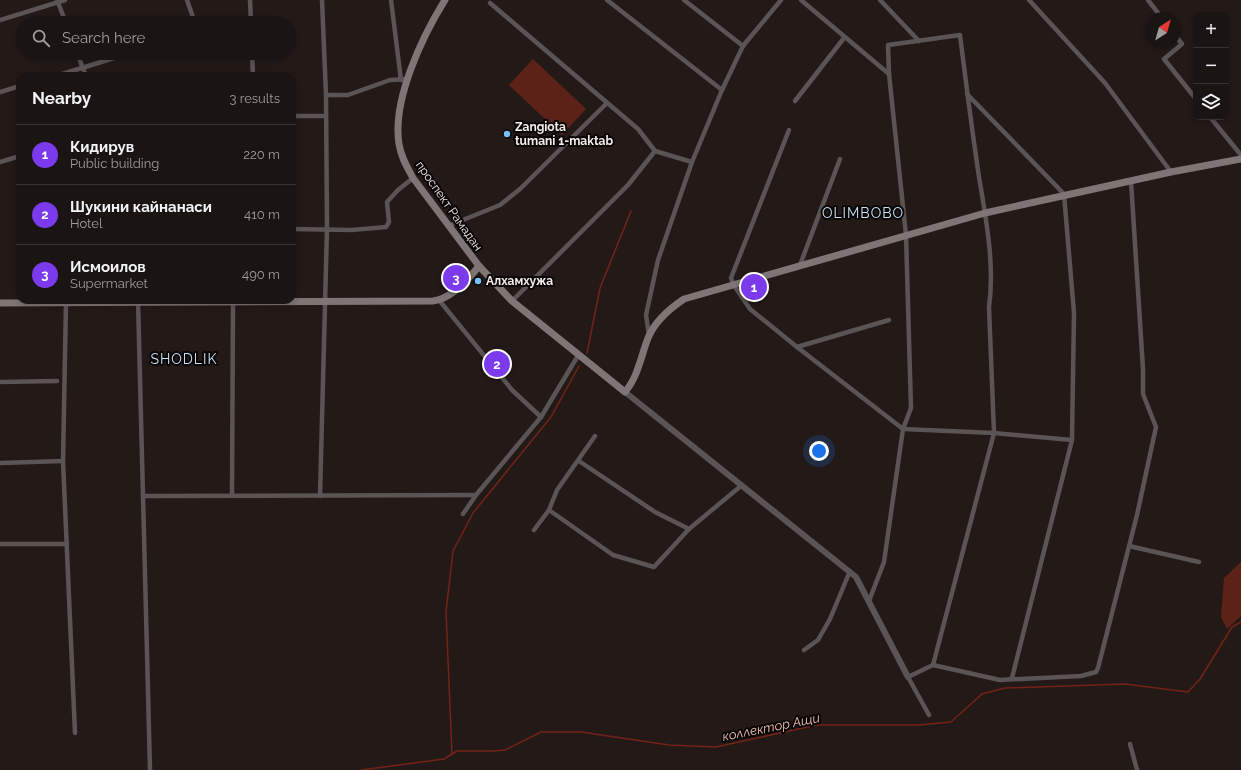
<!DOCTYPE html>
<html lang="en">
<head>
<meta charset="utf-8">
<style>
  :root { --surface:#1a1412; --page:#272120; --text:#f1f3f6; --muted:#9f9e9f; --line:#383332; --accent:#7c3aed }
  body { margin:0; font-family:Raleway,sans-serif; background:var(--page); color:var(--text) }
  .controls { position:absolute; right:12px; top:12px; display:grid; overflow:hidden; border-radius:8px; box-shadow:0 2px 6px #0003 }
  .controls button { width:36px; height:36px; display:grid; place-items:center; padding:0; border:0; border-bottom:1px solid var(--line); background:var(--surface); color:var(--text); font:20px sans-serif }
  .compass { position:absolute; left:1145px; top:12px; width:36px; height:36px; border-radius:50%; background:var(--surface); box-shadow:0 2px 6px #0003; rotate:37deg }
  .you { position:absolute; left:819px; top:451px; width:14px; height:14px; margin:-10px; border:3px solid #fff; border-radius:50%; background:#1a73e8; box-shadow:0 0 0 6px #1a73e833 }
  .badge { display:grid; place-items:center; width:26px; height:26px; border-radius:50%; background:var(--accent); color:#fff; font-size:13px; font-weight:700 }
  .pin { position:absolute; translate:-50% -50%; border:2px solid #fff; box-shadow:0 1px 4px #0006 }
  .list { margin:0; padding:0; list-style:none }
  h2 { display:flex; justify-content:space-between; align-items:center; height:52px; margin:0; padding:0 16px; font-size:17px }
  h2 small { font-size:13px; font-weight:400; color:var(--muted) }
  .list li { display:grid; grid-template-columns:26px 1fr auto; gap:12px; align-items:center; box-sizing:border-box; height:60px; padding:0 16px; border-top:1px solid var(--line) }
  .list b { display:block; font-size:15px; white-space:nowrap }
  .list p { margin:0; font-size:13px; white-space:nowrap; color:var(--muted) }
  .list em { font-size:13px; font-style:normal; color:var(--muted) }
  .icon { flex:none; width:22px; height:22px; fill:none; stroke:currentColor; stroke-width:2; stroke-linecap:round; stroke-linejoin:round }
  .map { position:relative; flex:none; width:1241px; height:770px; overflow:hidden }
  .search { position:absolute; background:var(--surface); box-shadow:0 2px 6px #0003; left:16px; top:16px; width:280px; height:44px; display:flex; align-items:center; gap:10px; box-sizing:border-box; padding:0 14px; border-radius:22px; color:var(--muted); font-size:15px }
  .panel { position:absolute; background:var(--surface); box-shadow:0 2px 6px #0003; left:16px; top:72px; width:280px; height:232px; border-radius:12px }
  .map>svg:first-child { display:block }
  .green { fill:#5d2217 }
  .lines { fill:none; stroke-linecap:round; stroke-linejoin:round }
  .stream { stroke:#742315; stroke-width:1.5 }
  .minor { stroke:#5a5554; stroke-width:4.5 }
  .tertiary { stroke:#5a5554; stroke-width:6 }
  .secondary { stroke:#7e7674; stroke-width:7 }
  .poi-dot { fill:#75c0f6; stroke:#090605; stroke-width:1.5 }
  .labels { text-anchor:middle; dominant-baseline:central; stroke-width:4; stroke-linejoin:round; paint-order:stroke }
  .poi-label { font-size:12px; font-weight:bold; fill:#f4edec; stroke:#090605; text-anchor:start }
  .street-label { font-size:12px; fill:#f4edec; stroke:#090605 }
  .water-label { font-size:13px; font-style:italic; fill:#f4c3b8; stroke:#090605 }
  .quarter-label { font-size:14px; letter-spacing:1px; fill:#c9e3f8; stroke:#090605 }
</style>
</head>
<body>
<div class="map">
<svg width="1241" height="770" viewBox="0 0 1241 770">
  <rect width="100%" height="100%" fill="#231a18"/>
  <g class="green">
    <polygon points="533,59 586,109 562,135 509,85"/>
    <polygon points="1241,562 1241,616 1227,629 1221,617 1224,578"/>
  </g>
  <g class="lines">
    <g class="stream">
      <polyline points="587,353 600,288 631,211"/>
      <polyline points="452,754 446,612 453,551 473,513 551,417 579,366"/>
      <polyline points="361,770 444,759 457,751 493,751 505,750 541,732 581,732 669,745 716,747 816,725 918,725 951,722 982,694 1005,688 1125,684 1188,692 1200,679 1232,627 1241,622"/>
    </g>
    <g class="minor">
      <polyline points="57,0 66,23"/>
      <polyline points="187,0 195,23"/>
      <polyline points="250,0 251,23"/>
      <polyline points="391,0 401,80"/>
      <polyline points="607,0 722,90"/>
      <polyline points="684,0 743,46"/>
      <polyline points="801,0 889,74"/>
      <polyline points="880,0 919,41"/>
      <polyline points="1029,0 1105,83 1171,172"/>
      <polyline points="1148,0 1162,18"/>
      <polyline points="490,3 638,129 655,151 692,162"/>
      <polyline points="0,20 65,0"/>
      <polyline points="1175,35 1182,44 1164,59 1196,99"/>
      <polyline points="77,53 86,76"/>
      <polyline points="252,53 253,76"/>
      <polyline points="56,76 130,53"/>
      <polyline points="0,92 20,86"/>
      <polyline points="967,94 1064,194 1074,313 1072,440 1012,678"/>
      <polyline points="326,95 348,95 390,80 408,79"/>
      <polyline points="795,101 844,38"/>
      <polyline points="292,116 325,116"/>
      <polyline points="1210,117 1241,155"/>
      <polyline points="789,130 731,278 733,284 750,309 797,347 903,429 994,433 1072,440"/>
      <polyline points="0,162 20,156"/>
      <polyline points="448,226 500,205 520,189 607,103"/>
      <polyline points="292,229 352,230 386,227 389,222 387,202 398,190 413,178"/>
      <polyline points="800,265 840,159"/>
      <polyline points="138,300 150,770"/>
      <polyline points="439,300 512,390 541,417"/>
      <polyline points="512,301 628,185 655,151"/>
      <polyline points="66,302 63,461 75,733"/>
      <polyline points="649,335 646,315 658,260 692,162 722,90 743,46 781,0"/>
      <polyline points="797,347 889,320"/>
      <polyline points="0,382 57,381"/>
      <polyline points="579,461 655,512 689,529"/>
      <polyline points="0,463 63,461"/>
      <polyline points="143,496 476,495"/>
      <polyline points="232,496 233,301"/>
      <polyline points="320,496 327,228 326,95 322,0"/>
      <polyline points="549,510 613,555 654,567 689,529 742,485"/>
      <polyline points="463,514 476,495 541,417 579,354"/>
      <polyline points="534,530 549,510 557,490 595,436"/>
      <polyline points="0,544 67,544"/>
      <polyline points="1129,546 1199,562"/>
      <path d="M 869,601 L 884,562 L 903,429 L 911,408 L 906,235 L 889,74 L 888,45 L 960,35 C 966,83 972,130 979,177 C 986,219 995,265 989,307 L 994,433 L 933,665"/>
      <polyline points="804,650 818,640 830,619 850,571"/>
      <polyline points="929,715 908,677 933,665 1000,680 1081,676 1096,672 1098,668 1137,515 1156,427 1143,394 1143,369 1131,181"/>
      <polyline points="1130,744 1137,770"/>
    </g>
    <polyline class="tertiary" points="625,392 856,577 908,677"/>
    <g class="secondary">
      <path d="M 445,0 C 422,37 392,100 399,144 C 401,157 407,167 413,178 L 479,266 L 512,301 L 625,392 C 638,377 641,356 648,338 C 655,321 669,309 684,299 L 985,213 L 1171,172 L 1241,159"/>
      <path d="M 0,303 L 433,301 C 451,299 468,280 479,266"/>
    </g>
  </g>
  <g class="poi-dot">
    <circle cx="507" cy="134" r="4"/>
    <circle cx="478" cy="281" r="4"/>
  </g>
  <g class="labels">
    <g class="poi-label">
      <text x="515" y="127">Zangiota<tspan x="515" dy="14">tumani 1-maktab</tspan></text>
      <text x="486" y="281">Алхамхужа</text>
    </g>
    <g class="street-label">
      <text transform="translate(449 206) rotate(55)">проспект Рамадан</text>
    </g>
    <g class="water-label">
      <text transform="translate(771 727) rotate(-11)">коллектор Ащи</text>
    </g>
    <g class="quarter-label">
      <text x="863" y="213">OLIMBOBO</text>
      <text x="184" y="359">SHODLIK</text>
    </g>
  </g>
</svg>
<div class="controls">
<button>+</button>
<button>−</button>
<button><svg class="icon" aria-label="layers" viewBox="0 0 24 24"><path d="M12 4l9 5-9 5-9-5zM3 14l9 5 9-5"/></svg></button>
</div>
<svg class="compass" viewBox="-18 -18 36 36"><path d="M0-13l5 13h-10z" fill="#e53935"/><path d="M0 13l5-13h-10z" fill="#9f9e9f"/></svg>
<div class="you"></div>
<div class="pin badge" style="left:754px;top:287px">1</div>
<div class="pin badge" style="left:497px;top:364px">2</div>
<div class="pin badge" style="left:456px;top:278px">3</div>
<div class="search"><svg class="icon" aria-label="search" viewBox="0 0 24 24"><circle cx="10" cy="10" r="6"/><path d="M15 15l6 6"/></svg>Search here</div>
<section class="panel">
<h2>Nearby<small>3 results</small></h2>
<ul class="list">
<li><span class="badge">1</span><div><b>Кидирув</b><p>Public building</p></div><em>220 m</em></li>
<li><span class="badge">2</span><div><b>Шукини кайнанаси</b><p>Hotel</p></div><em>410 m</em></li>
<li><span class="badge">3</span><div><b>Исмоилов</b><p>Supermarket</p></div><em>490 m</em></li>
</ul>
</section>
</div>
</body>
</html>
